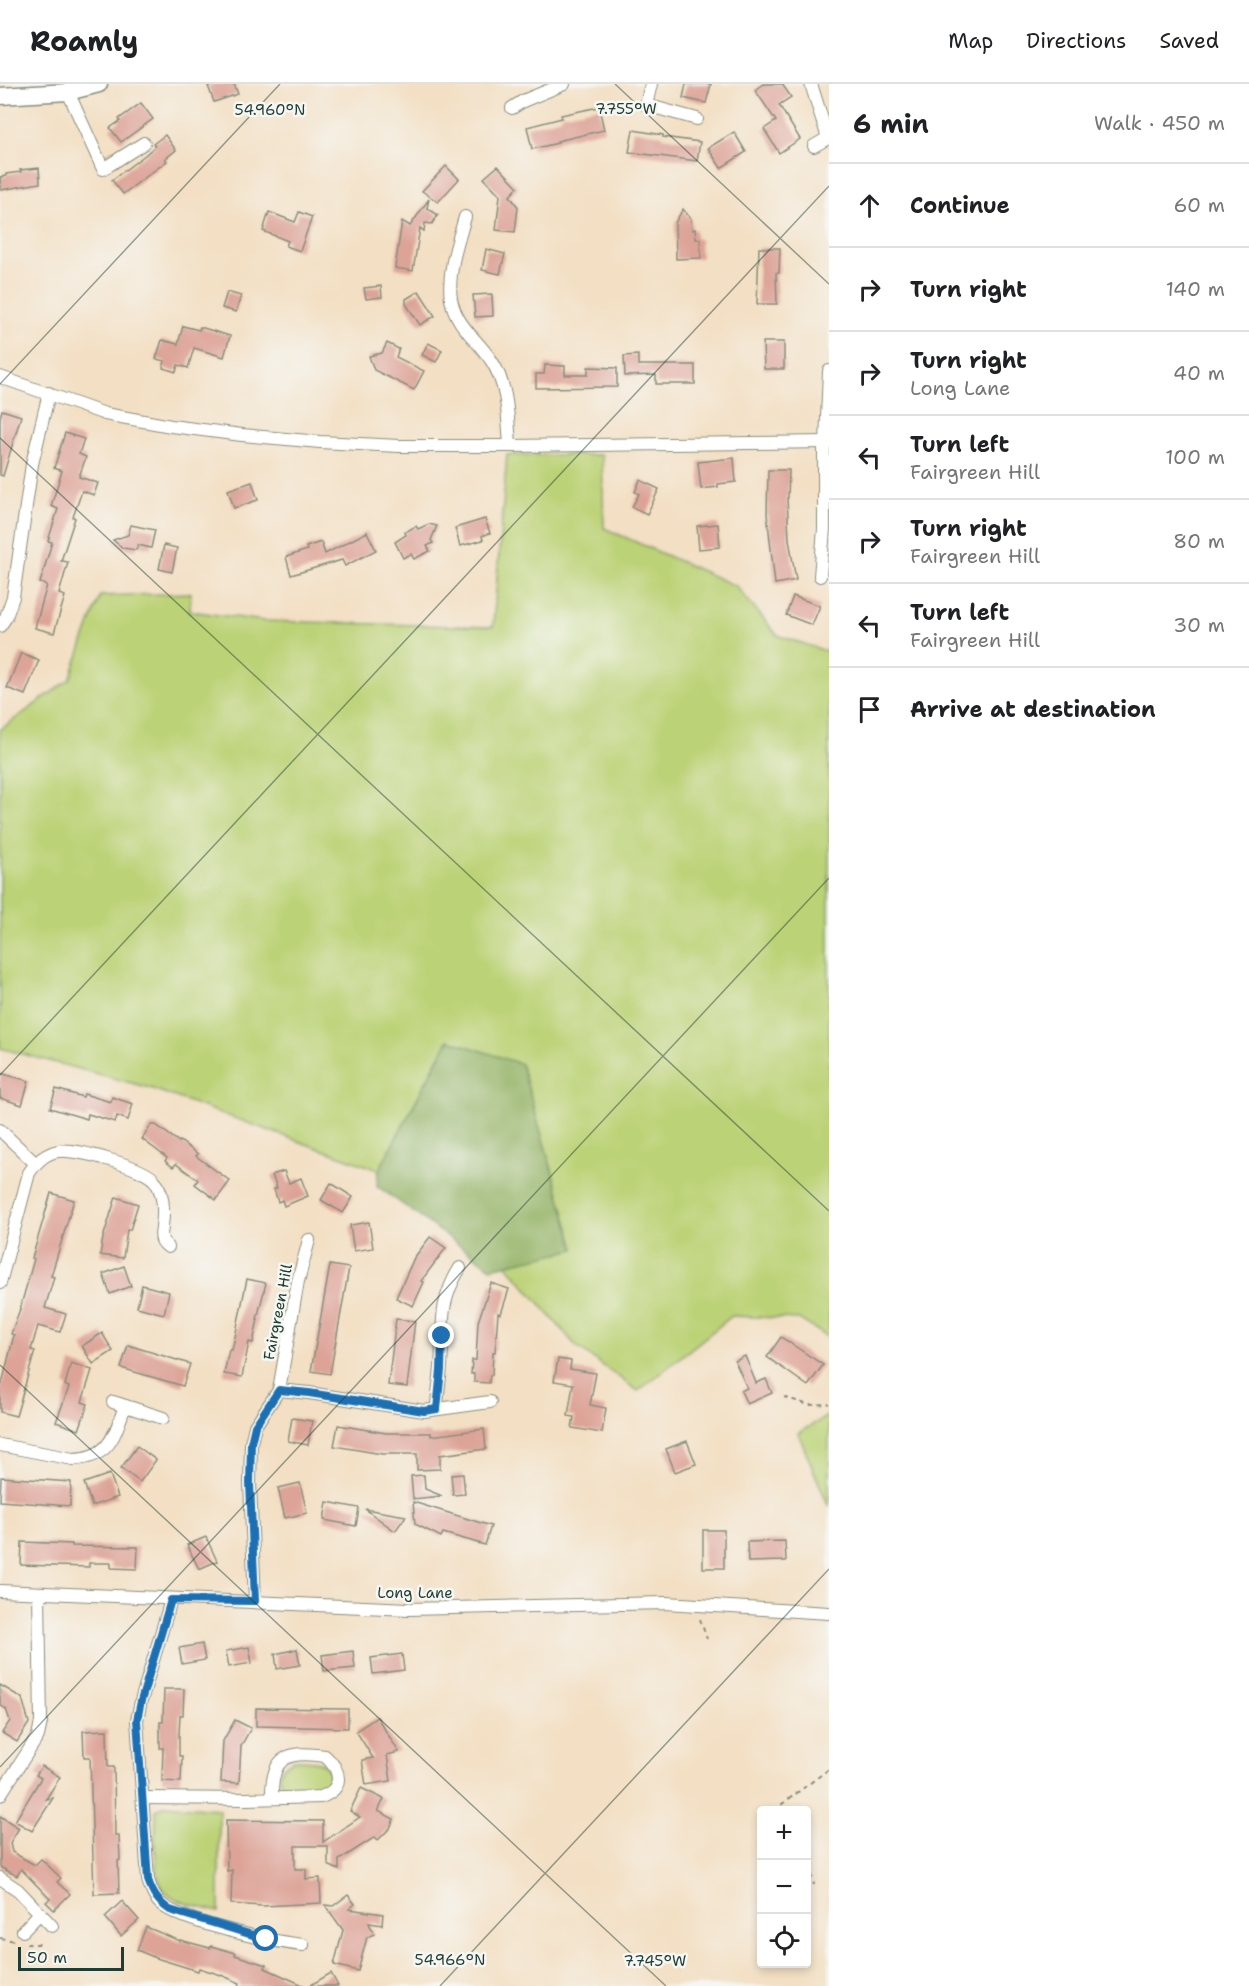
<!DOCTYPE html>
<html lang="en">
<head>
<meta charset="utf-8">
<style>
  :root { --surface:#fff; --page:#f2f2f2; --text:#202124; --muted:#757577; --line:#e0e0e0 }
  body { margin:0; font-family:"Shantell Sans",sans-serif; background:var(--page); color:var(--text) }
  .controls { position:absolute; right:18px; bottom:18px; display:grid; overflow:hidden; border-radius:6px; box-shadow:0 3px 9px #0003 }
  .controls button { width:54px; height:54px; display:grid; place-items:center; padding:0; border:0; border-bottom:2px solid var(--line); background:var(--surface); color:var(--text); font:30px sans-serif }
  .scale { position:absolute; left:18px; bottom:15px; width:106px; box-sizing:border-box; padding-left:6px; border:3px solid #1f3d34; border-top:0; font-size:16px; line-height:21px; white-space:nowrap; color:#1f3d34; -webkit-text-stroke:4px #f6f6f2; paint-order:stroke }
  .stop { position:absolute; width:18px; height:18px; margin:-14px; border:4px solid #1f6fb2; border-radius:50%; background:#fff }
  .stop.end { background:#1f6fb2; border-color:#fff; box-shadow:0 2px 6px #0008 }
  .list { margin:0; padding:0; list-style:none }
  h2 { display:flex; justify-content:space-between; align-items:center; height:78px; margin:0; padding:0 24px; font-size:26px }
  h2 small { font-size:20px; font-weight:400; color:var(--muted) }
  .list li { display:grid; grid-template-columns:39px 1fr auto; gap:18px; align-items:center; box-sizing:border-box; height:84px; padding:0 24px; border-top:2px solid var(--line) }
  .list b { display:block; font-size:22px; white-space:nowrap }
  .list p { margin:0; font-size:20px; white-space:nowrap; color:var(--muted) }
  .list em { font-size:20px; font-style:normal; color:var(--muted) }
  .icon { flex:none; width:33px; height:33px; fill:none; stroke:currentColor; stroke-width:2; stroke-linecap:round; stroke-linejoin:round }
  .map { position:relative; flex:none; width:829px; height:1902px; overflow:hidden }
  header { display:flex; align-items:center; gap:36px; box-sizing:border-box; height:84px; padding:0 30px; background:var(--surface); border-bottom:2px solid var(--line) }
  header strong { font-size:28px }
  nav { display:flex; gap:33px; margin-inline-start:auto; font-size:21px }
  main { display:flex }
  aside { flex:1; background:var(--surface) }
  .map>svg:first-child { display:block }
  .green { fill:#bcd276; stroke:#6e8855; stroke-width:1.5 }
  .forest { fill:#95b467; stroke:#5a784e; stroke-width:1.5 }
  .building { fill:#dda397 }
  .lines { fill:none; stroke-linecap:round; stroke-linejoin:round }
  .minor-casing { stroke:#898e7c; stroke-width:14 }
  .tertiary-casing { stroke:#898e7c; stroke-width:19 }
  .path { stroke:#898e7c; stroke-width:2; stroke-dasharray:4.5 4.5; stroke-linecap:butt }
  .minor { stroke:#fff; stroke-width:12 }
  .tertiary { stroke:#fff; stroke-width:16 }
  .route { stroke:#1f6fb2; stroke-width:8 }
  .ticks { fill:none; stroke:#1f3d34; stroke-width:1.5; stroke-opacity:0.45 }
  .labels { text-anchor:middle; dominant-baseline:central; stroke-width:5; stroke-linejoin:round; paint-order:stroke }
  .street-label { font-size:15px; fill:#1f3d34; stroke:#f6f6f2 }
  .ticks-label { font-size:15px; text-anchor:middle; fill:#1f3d34; stroke:#f6f6f2; stroke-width:5; stroke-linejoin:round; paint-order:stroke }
</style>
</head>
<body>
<header>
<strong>Roamly</strong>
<nav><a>Map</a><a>Directions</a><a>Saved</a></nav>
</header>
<main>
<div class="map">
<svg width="829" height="1902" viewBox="0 0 829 1902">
  <rect width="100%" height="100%" fill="#f6f6f2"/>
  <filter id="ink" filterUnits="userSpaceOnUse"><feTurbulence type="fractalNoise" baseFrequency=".0167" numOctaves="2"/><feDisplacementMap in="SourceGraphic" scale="12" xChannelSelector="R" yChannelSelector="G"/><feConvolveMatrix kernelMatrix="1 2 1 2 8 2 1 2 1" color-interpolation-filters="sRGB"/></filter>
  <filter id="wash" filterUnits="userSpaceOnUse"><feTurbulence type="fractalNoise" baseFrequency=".008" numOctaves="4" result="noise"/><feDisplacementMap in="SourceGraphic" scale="24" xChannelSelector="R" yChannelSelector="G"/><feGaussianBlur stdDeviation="1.35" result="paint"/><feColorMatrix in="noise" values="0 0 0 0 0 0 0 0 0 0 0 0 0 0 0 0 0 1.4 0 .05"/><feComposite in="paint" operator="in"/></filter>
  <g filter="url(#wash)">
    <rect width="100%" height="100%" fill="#f3dfc3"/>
    <g class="green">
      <polygon points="507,371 602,371 604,444 736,502 777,551 829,568 829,1254 799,1235 732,1232 638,1307 576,1262 506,1180 575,1165 521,980 448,956 379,1086 150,1004 0,964 0,646 70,595 100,512 191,509 190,527 264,537 493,543"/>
      <polygon points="829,1331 829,1423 798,1349"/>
      <path d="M 293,1676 C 309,1676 335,1674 329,1699 L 321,1705 L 286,1704 C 273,1693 281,1683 293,1676 Z"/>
      <path d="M 165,1721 L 219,1725 L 219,1828 C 202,1823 180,1821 166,1808 C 151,1794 156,1747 156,1726 Z"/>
    </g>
    <polygon class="forest" points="449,956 521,980 575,1165 491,1184 377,1102 379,1086"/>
    <g id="blocks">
      <g class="building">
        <polygon points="216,0 234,0 238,10 214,18 208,2"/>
        <polygon points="686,0 711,0 706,19 683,14"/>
        <polygon points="763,0 782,0 791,13 779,21 800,55 779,69 764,45 776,37 755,6"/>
        <polygon points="141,19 153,35 121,58 110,44 120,37 119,35"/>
        <polygon points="599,23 604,46 557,57 558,59 532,65 527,43 562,34 561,31"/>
        <polygon points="633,46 663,51 663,53 700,58 697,77 629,68"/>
        <polygon points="734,48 746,68 721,84 708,64"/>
        <polygon points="165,51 176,66 165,75 167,77 123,110 112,96 145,71 155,62 153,60"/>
        <polygon points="446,82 459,95 438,118 422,107"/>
        <polygon points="498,82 518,103 510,112 518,123 515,148 496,146 500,111 484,94"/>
        <polygon points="39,84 40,99 1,106 0,93 6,92 6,90 21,88 20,86"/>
        <polygon points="429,115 427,124 438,131 432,140 425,139 424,147 420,144 413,187 395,184 402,137 410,142"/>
        <polygon points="683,125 691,135 692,146 695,145 696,155 700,155 701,174 676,175 675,139"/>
        <polygon points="269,128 295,138 299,128 312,133 300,167 286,162 288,157 263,147"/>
        <polygon points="759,164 780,164 779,189 776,189 777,220 757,220"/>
        <polygon points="486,165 505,170 500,190 482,186"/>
        <polygon points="381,202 382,213 366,215 364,204"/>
        <polygon points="419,207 435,232 420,241 406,220 406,215"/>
        <polygon points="227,208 241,212 236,228 222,224"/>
        <polygon points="492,210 493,232 475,233 473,211"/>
        <polygon points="183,242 199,246 200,243 230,252 224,273 194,264 188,284 178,281 176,288 163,284 165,277 156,275 162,256 178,260"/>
        <polygon points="763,258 784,258 784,285 764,285"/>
        <polygon points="387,259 399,265 396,273 424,287 414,306 374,286 369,272 382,269"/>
        <polygon points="428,259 442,266 436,278 422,271"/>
        <polygon points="638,271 638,281 695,281 695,300 656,300 656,291 625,292 624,272"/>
        <polygon points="545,281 565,282 565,291 588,291 588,283 617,284 617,303 536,304 536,290 544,290"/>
        <polygon points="2,326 21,332 3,392 0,391 0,333"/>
        <polygon points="65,349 84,355 79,370 86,373 79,393 98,399 94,411 82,407 73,433 75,434 61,477 68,478 59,510 65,512 54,549 35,544 47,501 40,499 52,458 48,457 58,425 51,422 62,387 54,384"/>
        <polygon points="734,374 736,398 718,400 718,403 701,405 698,378"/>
        <polygon points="768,386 789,386 788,414 787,414 789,455 796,496 775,500 767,430"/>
        <polygon points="640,396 659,405 647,430 632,423 639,410 635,408"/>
        <polygon points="252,398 258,416 234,424 228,406"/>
        <polygon points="485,435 490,449 482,452 483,456 460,462 455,444"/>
        <polygon points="429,440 437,442 431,456 433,459 427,462 430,467 414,475 411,470 403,474 395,458 406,451 405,448 416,442 418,445"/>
        <polygon points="718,440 720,463 699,465 697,442"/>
        <polygon points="131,441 155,446 151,464 138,461 136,466 123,464 113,456 128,451"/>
        <polygon points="367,448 376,466 345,482 342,476 291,491 286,473 307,466 306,463 321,458 325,470"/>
        <polygon points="164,461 177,464 172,488 159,485"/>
        <polygon points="793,512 820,522 812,541 786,531"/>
        <polygon points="21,569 39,576 25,611 7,604"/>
        <polygon points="0,989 29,997 22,1021 0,1014"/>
        <polygon points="56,1005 83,1013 84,1010 111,1018 112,1013 133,1020 128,1036 117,1032 115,1038 88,1030 87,1035 50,1024"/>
        <polygon points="151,1041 156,1041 179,1058 180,1057 198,1070 196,1072 230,1097 216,1116 195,1100 198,1096 176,1080 173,1083 165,1077 167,1074 142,1055"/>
        <polygon points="284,1087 289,1099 301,1094 308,1112 284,1122 282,1116 278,1118 274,1105 277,1104 272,1091"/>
        <polygon points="331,1099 353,1113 343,1129 321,1116"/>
        <polygon points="51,1109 74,1116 51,1192 54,1193 45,1224 66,1230 60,1248 38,1242 31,1266 35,1267 16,1332 0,1328 0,1299 2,1300 14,1251 11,1250 20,1225 34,1175 32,1174"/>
        <polygon points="116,1113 138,1120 130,1146 127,1146 123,1174 100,1171 103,1154"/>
        <polygon points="369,1138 373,1164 354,1167 350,1141"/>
        <polygon points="430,1153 446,1164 421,1197 424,1198 413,1222 396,1214 414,1174"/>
        <polygon points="330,1181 349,1184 330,1290 311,1287"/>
        <polygon points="124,1182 131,1202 110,1210 103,1190"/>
        <polygon points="247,1195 266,1199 257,1235 258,1235 253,1259 249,1258 242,1293 224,1290 229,1266 232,1266 235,1253"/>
        <polygon points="491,1199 509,1205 501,1230 498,1229 495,1268 493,1268 492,1291 490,1291 489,1299 474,1298 474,1290 471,1290 472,1276 476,1276 478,1238"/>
        <polygon points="142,1201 169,1208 164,1230 137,1223"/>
        <polygon points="396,1235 415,1237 407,1303 388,1301"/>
        <polygon points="102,1249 113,1267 93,1280 82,1262"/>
        <polygon points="781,1253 823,1281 808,1302 767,1273"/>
        <polygon points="128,1261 190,1280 183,1302 121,1284"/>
        <polygon points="745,1272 756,1299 766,1295 772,1309 747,1320 741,1307 747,1304 735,1277"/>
        <polygon points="558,1275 571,1277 570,1285 596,1289 590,1321 606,1324 602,1349 572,1344 574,1333 568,1332 573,1300 554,1297"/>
        <polygon points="71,1279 92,1286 82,1318 88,1320 79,1346 56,1338 69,1303 65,1301"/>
        <polygon points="292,1334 312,1337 308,1361 288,1357"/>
        <polygon points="338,1341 386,1349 431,1349 431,1352 484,1345 486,1365 440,1371 440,1385 417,1386 417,1370 382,1370 334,1362"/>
        <polygon points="687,1357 696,1380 675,1388 666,1365"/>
        <polygon points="137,1362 156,1376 140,1398 121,1384"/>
        <polygon points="110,1390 118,1413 92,1422 84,1399"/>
        <polygon points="463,1390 465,1410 453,1411 451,1391"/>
        <polygon points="424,1391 425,1405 442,1412 413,1415 411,1392"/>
        <polygon points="1,1393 71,1398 70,1422 0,1417"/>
        <polygon points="300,1399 307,1429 285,1434 278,1404"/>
        <polygon points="327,1418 359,1424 356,1442 324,1436"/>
        <polygon points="413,1418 491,1442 485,1461 443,1449 441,1453 415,1440"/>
        <polygon points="365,1425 406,1432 395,1447"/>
        <rect x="703" y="1446" width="21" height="38"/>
        <polygon points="206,1453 217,1477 199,1485 187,1461"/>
        <polygon points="785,1457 786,1477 748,1478 747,1458"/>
        <polygon points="22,1458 72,1460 72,1462 138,1463 137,1485 111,1484 111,1479 89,1479 89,1483 21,1481"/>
        <polygon points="202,1560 205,1576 182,1580 179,1564"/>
        <polygon points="249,1563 252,1579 229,1583 226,1567"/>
        <polygon points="297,1565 300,1581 277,1585 275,1570"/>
        <polygon points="353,1567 355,1584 324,1587 322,1571"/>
        <polygon points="402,1570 404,1586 373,1590 371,1574"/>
        <polygon points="0,1601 22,1614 29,1639 17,1658 2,1649 10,1637 6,1625 0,1621"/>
        <polygon points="164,1605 184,1605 183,1631 180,1631 179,1651 179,1672 182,1672 181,1698 162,1697 163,1664 160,1664 160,1638 163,1638"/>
        <polygon points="256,1624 348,1625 348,1644 256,1642"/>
        <polygon points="377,1633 399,1668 387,1671 391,1697 366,1701 362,1676 373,1674 356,1647"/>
        <polygon points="235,1636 251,1644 241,1662 239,1699 221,1698 223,1657"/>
        <polygon points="107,1646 108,1683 114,1683 115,1751 119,1751 120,1776 118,1777 119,1809 94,1810 90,1673 84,1673 83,1647"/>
        <polygon points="42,1682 60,1693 46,1715 53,1714 32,1747 15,1737 41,1694 36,1691"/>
        <polygon points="361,1704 384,1715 378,1727 394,1735 390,1744 378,1756 375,1753 339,1776 339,1786 328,1781 328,1762 295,1762 295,1785 306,1785 306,1795 320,1794 321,1819 263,1822 231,1820 232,1786 227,1787 226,1736 323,1737 323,1758 360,1733 350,1727"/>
        <polygon points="0,1732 19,1744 10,1759 12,1768 35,1781 41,1775 61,1794 57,1798 70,1810 54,1826 46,1818 50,1815 21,1785 17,1792 0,1783"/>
        <polygon points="348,1811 355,1820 349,1825 383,1830 382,1841 369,1839 374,1850 367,1853 358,1887 334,1881 343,1846 325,1821 333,1822"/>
        <polygon points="122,1817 139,1836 121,1852 105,1833"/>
        <polygon points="146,1843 180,1857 180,1856 210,1864 211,1862 236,1869 235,1871 266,1881 265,1884 305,1902 239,1902 240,1899 221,1891 199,1884 198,1887 156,1874 137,1866"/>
        <polygon points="331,1889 338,1902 309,1902"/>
      </g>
    </g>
  </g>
  <g filter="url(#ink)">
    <use href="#blocks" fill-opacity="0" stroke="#898e7c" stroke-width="1.5"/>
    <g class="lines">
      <g class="minor-casing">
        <g id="minor">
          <polyline points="651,0 646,21 697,35"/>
          <polyline points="811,0 828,54 814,62"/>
          <polyline points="68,8 103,85 144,59"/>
          <polyline points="512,24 523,17 564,0"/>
          <path d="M 465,133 C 458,158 447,188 451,215 C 456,242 477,255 491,276 C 508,301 508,334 510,362"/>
          <polyline points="0,293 105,330 171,342 242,351 320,358 399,362 510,362 829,358"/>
          <polyline points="826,358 829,287"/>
          <polyline points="820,492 824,445 824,357"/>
          <polyline points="0,542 6,533 13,513 32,380 49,309"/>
          <polyline points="0,1046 35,1079"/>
          <polyline points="309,1156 298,1197 279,1306 309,1309 424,1327 490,1318"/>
          <path d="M 0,1199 L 29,1089 C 36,1078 44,1070 58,1067 C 74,1064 145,1083 155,1097 C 164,1109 164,1127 162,1142 C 162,1146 160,1152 162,1156 C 163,1159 166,1161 168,1163"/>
          <polyline points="113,1318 163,1334"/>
          <path d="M 437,1325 C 437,1311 440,1297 441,1283 C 444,1244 437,1221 460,1184"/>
          <path d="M 0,1361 L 73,1375 C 110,1374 114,1352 125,1322"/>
          <polyline points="0,1507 409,1525 666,1519 829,1529"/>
          <path d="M 171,1516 L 141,1617 L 137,1636 L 148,1796 C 151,1805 154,1814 161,1820 C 181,1838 274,1858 303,1861"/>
          <polyline points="255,1517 250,1399 251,1359 255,1342 279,1306"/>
          <polyline points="0,1711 38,1652 41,1638 39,1509"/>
          <path d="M 143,1714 L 247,1715 L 321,1713 C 344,1705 342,1687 325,1672 C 286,1666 271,1673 272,1714"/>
          <polyline points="0,1794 18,1806 52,1842"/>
          <polyline points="23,1847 40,1829"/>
        </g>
      </g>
      <g class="tertiary-casing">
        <polyline id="tertiary" points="0,12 68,8 99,0"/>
      </g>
      <g class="path">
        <polyline points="784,1313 809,1321 829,1320"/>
        <polyline points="700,1535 707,1555"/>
        <polyline points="774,1726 829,1685"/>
        <polyline points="806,1783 811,1788 814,1801"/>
        <polyline points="0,1854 15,1857"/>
        <polyline points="26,1860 44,1860"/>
      </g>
      <use href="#minor" class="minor"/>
      <use href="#tertiary" class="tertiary"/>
    </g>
  </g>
  <g class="lines" filter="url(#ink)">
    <path class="route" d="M 266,1855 L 170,1826 C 158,1818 153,1810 148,1796 L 137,1636 L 141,1617 L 171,1516 L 255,1517 L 250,1399 L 251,1359 L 255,1342 L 279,1306 L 309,1309 L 424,1327 L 437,1325 L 441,1286 L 442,1252"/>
  </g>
  <path class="ticks" d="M 615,0 L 829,200M 0,300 L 280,0M 0,354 L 829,1127M 0,991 L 829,102M 0,1281 L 666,1902M 0,1683 L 829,794M 440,1902 L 829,1485"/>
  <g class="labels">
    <g class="street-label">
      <text transform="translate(278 1228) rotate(-79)">Fairgreen Hill</text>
      <text x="415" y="1509">Long Lane</text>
    </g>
  </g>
  <g class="ticks-label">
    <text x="626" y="30">7.755°W</text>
    <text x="270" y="31">54.960°N</text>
    <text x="450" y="1881">54.966°N</text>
    <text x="655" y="1882">7.745°W</text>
  </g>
</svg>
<div class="controls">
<button>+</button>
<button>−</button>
<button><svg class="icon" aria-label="locate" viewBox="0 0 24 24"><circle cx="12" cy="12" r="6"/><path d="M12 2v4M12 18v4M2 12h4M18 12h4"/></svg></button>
</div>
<div class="scale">50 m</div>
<div class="stop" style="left:266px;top:1855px"></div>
<div class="stop end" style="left:442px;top:1252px"></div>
</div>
<aside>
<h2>6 min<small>Walk · 450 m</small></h2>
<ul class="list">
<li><svg class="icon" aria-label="ahead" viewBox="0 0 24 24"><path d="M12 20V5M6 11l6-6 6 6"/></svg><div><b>Continue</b></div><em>60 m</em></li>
<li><svg class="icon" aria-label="right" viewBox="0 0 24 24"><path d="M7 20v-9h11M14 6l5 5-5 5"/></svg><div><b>Turn right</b></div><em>140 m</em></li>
<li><svg class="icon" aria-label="right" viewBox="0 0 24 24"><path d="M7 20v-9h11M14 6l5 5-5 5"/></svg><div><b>Turn right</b><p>Long Lane</p></div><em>40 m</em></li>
<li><svg class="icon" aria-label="left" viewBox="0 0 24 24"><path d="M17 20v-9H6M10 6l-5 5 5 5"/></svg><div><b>Turn left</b><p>Fairgreen Hill</p></div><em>100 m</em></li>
<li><svg class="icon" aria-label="right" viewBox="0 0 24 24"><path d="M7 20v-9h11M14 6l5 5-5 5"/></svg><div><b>Turn right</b><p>Fairgreen Hill</p></div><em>80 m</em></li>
<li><svg class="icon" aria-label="left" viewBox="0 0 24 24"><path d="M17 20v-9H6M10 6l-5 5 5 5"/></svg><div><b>Turn left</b><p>Fairgreen Hill</p></div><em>30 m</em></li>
<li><svg class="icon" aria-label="arrive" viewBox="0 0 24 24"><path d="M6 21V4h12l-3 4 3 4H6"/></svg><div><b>Arrive at destination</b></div></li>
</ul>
</aside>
</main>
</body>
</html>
